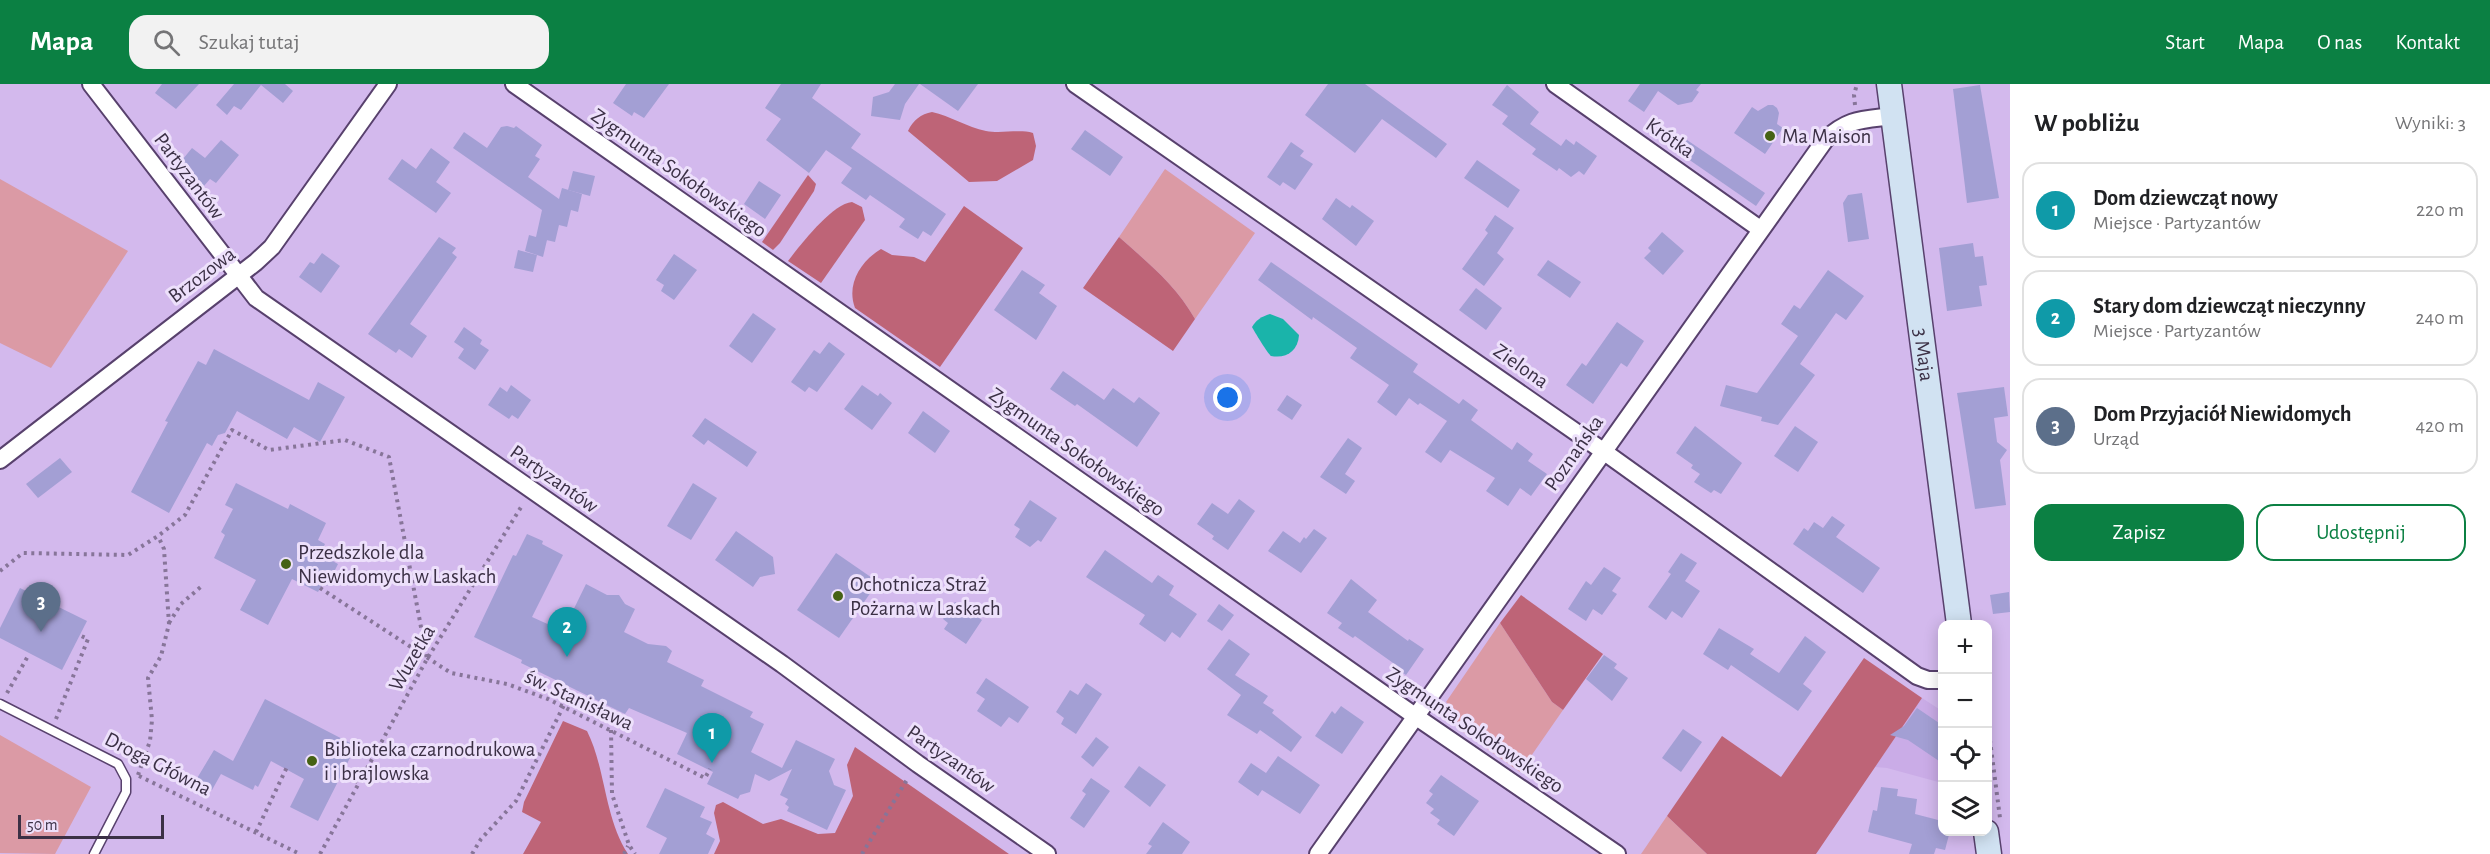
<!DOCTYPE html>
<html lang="pl">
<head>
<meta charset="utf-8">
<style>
  :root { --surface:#fff; --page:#f2f2f2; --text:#202124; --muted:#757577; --line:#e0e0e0; --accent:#0b8043 }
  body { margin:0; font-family:"Alegreya Sans",sans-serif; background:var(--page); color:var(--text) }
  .controls { position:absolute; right:18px; bottom:18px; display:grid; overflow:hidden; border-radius:12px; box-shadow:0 3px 15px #0003 }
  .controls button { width:54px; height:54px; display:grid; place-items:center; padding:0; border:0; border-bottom:2px solid var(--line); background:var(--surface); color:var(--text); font:30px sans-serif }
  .scale { position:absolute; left:18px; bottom:15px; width:146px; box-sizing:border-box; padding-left:6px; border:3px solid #3b3045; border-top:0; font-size:16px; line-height:21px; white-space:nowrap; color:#3b3045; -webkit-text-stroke:4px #ede0fb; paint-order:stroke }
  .you { position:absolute; left:1228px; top:314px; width:21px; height:21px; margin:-15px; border:4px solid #fff; border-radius:50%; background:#1a73e8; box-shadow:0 0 0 9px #1a73e833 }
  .badge { display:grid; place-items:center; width:39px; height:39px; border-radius:50%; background:var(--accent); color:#fff; font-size:20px; font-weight:700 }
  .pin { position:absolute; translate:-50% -50px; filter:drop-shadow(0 2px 3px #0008) }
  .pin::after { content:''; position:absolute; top:32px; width:21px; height:18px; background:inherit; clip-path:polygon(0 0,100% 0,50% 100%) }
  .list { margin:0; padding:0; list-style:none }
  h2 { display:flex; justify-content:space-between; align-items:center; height:78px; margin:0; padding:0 24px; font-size:26px }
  h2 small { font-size:20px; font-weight:400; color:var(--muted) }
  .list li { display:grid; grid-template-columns:39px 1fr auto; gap:18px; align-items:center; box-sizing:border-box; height:96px; margin:0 12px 12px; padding:0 12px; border:2px solid var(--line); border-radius:18px }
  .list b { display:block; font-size:22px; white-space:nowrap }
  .list p { margin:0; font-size:20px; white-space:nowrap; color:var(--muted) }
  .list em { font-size:20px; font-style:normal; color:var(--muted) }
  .actions { display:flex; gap:12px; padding:18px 24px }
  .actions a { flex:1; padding:14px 0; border:2px solid var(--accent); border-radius:18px; text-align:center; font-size:21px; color:var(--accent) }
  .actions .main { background:var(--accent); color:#fff }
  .icon { flex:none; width:33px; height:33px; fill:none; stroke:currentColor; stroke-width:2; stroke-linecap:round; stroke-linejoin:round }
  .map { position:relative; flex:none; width:2010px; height:770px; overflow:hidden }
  header { display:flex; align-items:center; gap:36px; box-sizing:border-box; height:84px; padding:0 30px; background:var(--accent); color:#fff }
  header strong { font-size:28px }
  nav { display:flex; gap:33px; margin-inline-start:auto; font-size:21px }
  .search { width:420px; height:54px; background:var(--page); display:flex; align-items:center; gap:15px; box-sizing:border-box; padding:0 21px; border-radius:18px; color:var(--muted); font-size:22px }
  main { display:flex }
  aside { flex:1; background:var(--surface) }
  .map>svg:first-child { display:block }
  .built { fill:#caace7 }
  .green { fill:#db9aa5 }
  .forest { fill:#be6477 }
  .water { fill:#1ab4aa }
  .building { fill:#a39fd4 }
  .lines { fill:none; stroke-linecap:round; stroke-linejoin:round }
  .lane-casing { stroke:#58416d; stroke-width:11 }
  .street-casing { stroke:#58416d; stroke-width:20 }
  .secondary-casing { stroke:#58416d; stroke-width:27 }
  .path { stroke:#877599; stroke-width:4; stroke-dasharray:3 4.5; stroke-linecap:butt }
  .lane { stroke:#fff; stroke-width:8 }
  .street { stroke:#fff; stroke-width:16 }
  .secondary { stroke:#d1e2f2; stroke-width:24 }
  .poi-dot { fill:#466214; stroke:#ede0fb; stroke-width:2 }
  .labels { text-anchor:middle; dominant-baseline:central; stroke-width:6; stroke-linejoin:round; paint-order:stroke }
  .poi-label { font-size:21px; fill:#3b3045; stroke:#ede0fb; text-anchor:start }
  .street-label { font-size:21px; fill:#3b3045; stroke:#ede0fb }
</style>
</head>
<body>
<header>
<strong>Mapa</strong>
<div class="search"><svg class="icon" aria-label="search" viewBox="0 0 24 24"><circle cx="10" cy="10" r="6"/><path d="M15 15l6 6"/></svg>Szukaj tutaj</div>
<nav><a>Start</a><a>Mapa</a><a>O nas</a><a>Kontakt</a></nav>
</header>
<main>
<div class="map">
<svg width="2010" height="770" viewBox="0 0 2010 770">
  <rect width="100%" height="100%" fill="#d3b9ed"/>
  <polygon class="built" points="1922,614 1942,627 1942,699 1887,684 1875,683"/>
  <g class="green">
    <path d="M 1165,85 L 1255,149 L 1195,235 C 1175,200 1148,179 1119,153 Z"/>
    <polygon points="0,95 128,167 51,284 0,259"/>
    <polygon points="1500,539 1552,618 1563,626 1520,688 1456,643 1453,625 1446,618"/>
    <polygon points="0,651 91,703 55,770 0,769"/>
    <polygon points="1667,732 1707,770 1641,770"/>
  </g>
  <g class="forest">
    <path d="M 932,28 C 950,32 967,43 986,47 C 1001,50 1019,45 1033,49 L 1036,62 L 1033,76 L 997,97 L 969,98 L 908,47 C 913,36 921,30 932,28 Z"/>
    <polygon points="808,91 816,100 814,107 780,159 773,166 762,158"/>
    <path d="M 852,118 L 862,123 L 865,136 L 821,199 L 788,177 C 801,160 832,120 852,118 Z"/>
    <path d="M 964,122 L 1023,164 L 940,283 L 855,224 C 846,200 861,177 881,165 L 892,171 L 914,173 L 925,178 Z"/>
    <path d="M 1119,153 C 1148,179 1175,200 1195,235 L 1173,267 L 1083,204 Z"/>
    <polygon points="1521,511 1603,570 1563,626 1552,618 1500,539"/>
    <polygon points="1864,574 1922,614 1816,770 1707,770 1667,732 1722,652 1781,693"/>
    <path d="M 563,637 L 587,647 C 606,685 604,733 628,770 L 523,770 L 541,738 L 522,728 L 524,718 Z"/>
    <polygon points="855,663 1009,770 714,770 720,757 714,729 716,721 723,718 763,740 781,735 818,750 835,749 853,712 847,681"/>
  </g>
  <path class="water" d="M 1270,230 L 1283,235 L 1299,251 C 1298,267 1286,275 1271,272 C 1268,270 1254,247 1252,243 C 1257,235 1261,233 1270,230 Z"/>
  <g class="building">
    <polygon points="162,0 199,0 176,25 155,9"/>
    <polygon points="234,0 285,0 293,7 283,19 261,1 241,26 234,22 227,31 216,21"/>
    <polygon points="626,0 669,0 644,34 634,28 632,32 613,19"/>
    <polygon points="781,0 821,0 812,14 861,50 851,64 946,130 931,152 923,147 918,155 899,143 905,135 870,111 866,116 841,99 852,84 826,66 809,89 766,56 781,35 765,24"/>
    <polygon points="895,0 919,0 905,20 900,36 871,32 873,13 889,8"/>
    <polygon points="920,0 978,0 958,27"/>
    <polygon points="1328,0 1365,0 1447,60 1436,74 1382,35 1355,69 1305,31"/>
    <polygon points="1640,0 1701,0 1696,6 1699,8 1692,18 1678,21 1658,7 1644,28 1628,17"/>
    <polygon points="1507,1 1539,28 1530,40 1561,62 1566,55 1574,61 1576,57 1597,72 1584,91 1579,87 1571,93 1559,84 1557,87 1532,70 1536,65 1502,40 1508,32 1492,21"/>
    <polygon points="1980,1 1999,114 1967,119 1953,5"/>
    <polygon points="1768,21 1773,21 1777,24 1779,29 1777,40 1783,44 1765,70 1734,49 1752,23 1758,27"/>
    <polygon points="507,42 514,44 516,42 542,61 535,72 540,75 528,93 559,115 562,104 582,110 578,128 571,126 567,143 559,141 555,158 542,155 547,156 543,173 525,167 529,151 536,153 542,126 453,64 464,48 487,64 501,43"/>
    <polygon points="1085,46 1123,73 1110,92 1071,65"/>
    <polygon points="221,56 239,71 216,99 210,95 203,103 178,81 192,64 205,74"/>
    <polygon points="1687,56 1765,109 1756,122 1678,68"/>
    <polygon points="1291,58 1304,67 1300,72 1313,80 1295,106 1283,98 1280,102 1267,93"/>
    <polygon points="431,64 450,78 436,98 451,109 436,129 388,95 402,75 416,85"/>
    <polygon points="1477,76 1520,106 1508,124 1464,94"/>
    <polygon points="573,87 595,92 590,112 568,106"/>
    <polygon points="759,97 781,111 765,135 744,120"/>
    <polygon points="1862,109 1869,155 1848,158 1843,119 1848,111"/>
    <polygon points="1336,114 1350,124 1352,121 1374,137 1356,162 1322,135"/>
    <polygon points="1495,131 1514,144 1497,169 1504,175 1484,202 1462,185 1488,149 1485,146"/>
    <polygon points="1662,148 1684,167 1663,191 1644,174 1651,167 1648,164"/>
    <polygon points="439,153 456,164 452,169 457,173 410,240 427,252 412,274 399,265 396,269 368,250"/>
    <polygon points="1973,159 1975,173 1983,172 1987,201 1979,202 1982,222 1947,227 1939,164"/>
    <polygon points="518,166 537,171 533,188 514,184"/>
    <polygon points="322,169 340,182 321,209 299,193 310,178 314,180"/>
    <polygon points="674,170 697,186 674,216 661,207 664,201 656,196"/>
    <polygon points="1548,176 1581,198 1570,214 1537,191"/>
    <polygon points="1271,178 1418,280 1413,288 1459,320 1463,315 1478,326 1471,336 1512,366 1517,358 1533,370 1528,377 1547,390 1531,412 1520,404 1508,422 1486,407 1495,394 1450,366 1441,379 1425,368 1447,337 1420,319 1418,321 1409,314 1396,332 1377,318 1389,301 1350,274 1357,264 1313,233 1312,236 1258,196"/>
    <polygon points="1022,186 1045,201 1039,209 1057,222 1036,256 994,226"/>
    <polygon points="1828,186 1864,212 1846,236 1836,229 1800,280 1815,291 1778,341 1761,337 1762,333 1720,322 1726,301 1757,309 1798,252 1781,240 1794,221 1800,225"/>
    <polygon points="1476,204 1502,224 1486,246 1459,226"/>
    <polygon points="753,229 776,245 752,279 729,262"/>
    <polygon points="1617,238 1644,257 1627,283 1621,279 1593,320 1566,301 1582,279 1586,282"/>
    <polygon points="464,243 482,256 480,260 489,266 475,286 458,274 464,265 454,258"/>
    <polygon points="829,258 845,270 817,308 809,303 805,308 791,298 814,266 820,270"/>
    <polygon points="214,265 309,316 318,298 345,313 320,358 294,343 287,355 237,327 225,349 218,351 212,362 207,359 169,429 131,408 168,338 165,337 198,277 206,281"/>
    <polygon points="1063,287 1104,316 1113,304 1134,319 1139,313 1160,329 1137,363 1077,320 1075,322 1050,305"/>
    <polygon points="511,301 531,316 518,335 512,331 509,335 488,321 500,303 507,308"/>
    <polygon points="862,301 878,312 880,309 892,319 872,346 844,325"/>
    <polygon points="2004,303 2008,332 1994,334 1997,358 2007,366 2000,376 2006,421 1975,425 1957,309"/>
    <polygon points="1287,311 1302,321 1292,336 1277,326"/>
    <polygon points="923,327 950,347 935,369 908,349"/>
    <polygon points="705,334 757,368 747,383 708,356 704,361 692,352"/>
    <polygon points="1695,342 1742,379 1721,410 1714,406 1711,409 1694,398 1700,390 1691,384 1693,381 1676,369"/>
    <polygon points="1795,342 1818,358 1798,388 1774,372"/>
    <polygon points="1348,354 1362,364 1345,390 1355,397 1346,410 1320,393"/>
    <polygon points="60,374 72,388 38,414 26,400"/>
    <polygon points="236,399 288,425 290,420 326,439 318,456 325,460 320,470 338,480 327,502 323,499 318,508 292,495 268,541 240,526 256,496 214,474 225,451 221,448 233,425 225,421"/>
    <polygon points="693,399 717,414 691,456 667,442"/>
    <polygon points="1239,415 1255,427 1228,466 1212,455 1214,452 1197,440 1212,419 1228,430"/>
    <polygon points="1030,416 1057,434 1041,458 1038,456 1030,463 1015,453 1020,445 1014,441"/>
    <polygon points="1832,432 1845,441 1836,453 1880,484 1863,509 1793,460 1804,444 1808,447 1814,438 1823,444"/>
    <polygon points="1314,445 1327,454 1301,489 1268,467 1283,447 1300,459 1304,453 1306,455"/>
    <polygon points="736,447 773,473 775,490 760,493 753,503 715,476"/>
    <polygon points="527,450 543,457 542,460 563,471 532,533 563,547 586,500 607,511 619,511 625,520 635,525 624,548 648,560 666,562 672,567 667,578 704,596 701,602 753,628 750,633 764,640 751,668 782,684 796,656 835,675 829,687 834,701 846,706 827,746 787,727 789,723 785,720 788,715 780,711 792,685 769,697 755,690 750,708 740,711 738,715 707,700 713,688 677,670 687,649 629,624 625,630 521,579 522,576 474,553 513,471 516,472"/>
    <polygon points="1105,466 1152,499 1158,491 1174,502 1169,511 1197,530 1180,554 1172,548 1165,558 1139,540 1145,531 1086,493"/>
    <polygon points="836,469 878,498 839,554 797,526"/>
    <polygon points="1681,469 1697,479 1685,497 1700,507 1682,534 1672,527 1666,536 1648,523 1671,490 1668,488"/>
    <polygon points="1604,483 1621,494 1612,507 1617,510 1602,531 1593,525 1586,537 1568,525 1586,497 1591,501"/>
    <polygon points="1351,495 1377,516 1368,528 1408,557 1409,555 1424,565 1406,591 1394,583 1396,581 1355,552 1353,554 1338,544 1342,539 1327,529"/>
    <polygon points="20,504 87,537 62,586 0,554 0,544"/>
    <polygon points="2009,508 2010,528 1993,530 1990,511"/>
    <polygon points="955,518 982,536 966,560 944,545 948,539 943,535"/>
    <polygon points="1219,520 1234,531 1222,547 1207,537"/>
    <polygon points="1719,544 1754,565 1750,570 1779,589 1805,552 1826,568 1803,600 1812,607 1798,627 1731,581 1728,586 1703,570"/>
    <polygon points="1229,555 1250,570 1235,591 1268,612 1263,619 1274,626 1272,629 1302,653 1291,668 1260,646 1257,650 1227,631 1241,611 1207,585"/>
    <polygon points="1604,571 1617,580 1614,584 1628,594 1612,617 1586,595"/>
    <polygon points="986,594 1029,623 1018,639 1009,633 1001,643 977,627 985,615 976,609"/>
    <polygon points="1086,599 1102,610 1076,650 1061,640 1064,634 1056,628 1070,606 1078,611"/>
    <polygon points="265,615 356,662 318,737 290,723 304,695 271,677 258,703 255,701 253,706 221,690 212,706 196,696 214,666 233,677"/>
    <polygon points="1341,622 1364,638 1342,670 1315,652 1332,627 1335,630"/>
    <polygon points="1917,624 1942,641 1942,679 1908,656 1890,651 1904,642"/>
    <polygon points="1683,645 1702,658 1681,688 1662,674"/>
    <polygon points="1096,653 1109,663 1093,683 1081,673"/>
    <polygon points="1278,672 1320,701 1300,730 1262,706 1258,712 1238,698 1251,679 1266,689"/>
    <polygon points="1139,682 1166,701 1150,723 1124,703"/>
    <polygon points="1441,691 1479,717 1454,752 1437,740 1440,736 1430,729 1434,725 1426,719 1433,710 1429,707"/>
    <polygon points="1091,694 1110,707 1084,744 1070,734 1086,710 1082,707"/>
    <polygon points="1881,703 1898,705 1897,712 1917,715 1915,730 1942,737 1942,747 1950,747 1945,766 1936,764 1934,770 1909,770 1912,760 1868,748 1873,726 1877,727"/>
    <polygon points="665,704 705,723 700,733 712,738 706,750 715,755 708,770 659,770 667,754 646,743"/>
    <polygon points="1163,738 1190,758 1182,770 1146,770 1152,762 1148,760"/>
  </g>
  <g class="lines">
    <g class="lane-casing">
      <polyline id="lane" points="0,620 118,680 126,695 126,708 94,770"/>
    </g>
    <g class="street-casing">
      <g id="street">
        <polyline points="91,0 256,214 782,580 918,680 1047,770"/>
        <polyline points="514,0 1415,632 1617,770"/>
        <polyline points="1075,0 1603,367 1917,592 1928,596 1942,596"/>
        <polyline points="1555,0 1760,145"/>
        <polyline points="0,376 256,178 272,163 388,0"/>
        <path d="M 1318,770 L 1825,56 C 1849,34 1862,36 1893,32"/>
      </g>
    </g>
    <g class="secondary-casing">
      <g id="secondary">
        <path id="s1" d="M 1889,0 L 1959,540"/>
        <polyline points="1986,748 1989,770"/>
      </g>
    </g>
    <g class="path">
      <polyline points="1855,21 1854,11 1857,0"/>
      <polyline points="0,487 23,469 128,471 158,452 185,431 232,346 269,366 345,356 389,373 427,575"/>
      <polyline points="320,504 451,589 507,600 548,615 705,694 710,685"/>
      <polyline points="169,539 181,520 203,501"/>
      <polyline points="7,609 28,572"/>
      <polyline points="56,635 88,555 79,551"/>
      <polyline points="1988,641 2000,734"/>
      <polyline points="611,646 612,710 629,761 635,770"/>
      <polyline points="342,689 361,700"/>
      <polyline points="138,691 150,657 152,636 148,594 161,572 169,540 164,465 158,452"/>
      <polyline points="139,692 300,770"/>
      <polyline points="256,748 287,683"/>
      <polyline points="320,770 427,575 523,420"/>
      <polyline points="472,770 481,755 516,717 567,615"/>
      <polyline points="624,770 628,762"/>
      <polyline points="862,770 908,694"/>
    </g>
    <use href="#lane" class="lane"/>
    <use href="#street" class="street"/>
    <use href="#secondary" class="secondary"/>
  </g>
  <g class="poi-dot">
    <circle cx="1770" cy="52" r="6"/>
    <circle cx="286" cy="480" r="6"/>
    <circle cx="838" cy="512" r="6"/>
    <circle cx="312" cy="677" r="6"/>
  </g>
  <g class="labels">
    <g class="poi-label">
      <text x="1782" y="52">Ma Maison</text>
      <text x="298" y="468">Przedszkole dla<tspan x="298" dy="24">Niewidomych w Laskach</tspan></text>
      <text x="850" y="500">Ochotnicza Straż<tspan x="850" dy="24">Pożarna w Laskach</tspan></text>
      <text x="324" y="665">Biblioteka czarnodrukowa<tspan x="324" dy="24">i i brajlowska</tspan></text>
    </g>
    <g class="street-label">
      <text transform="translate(1670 54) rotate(35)">Krótka</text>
      <text transform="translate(679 89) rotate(35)">Zygmunta Sokołowskiego</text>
      <text transform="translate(189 92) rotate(53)">Partyzantów</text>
      <text transform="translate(202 191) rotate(-37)">Brzozowa</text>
      <text stroke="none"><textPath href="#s1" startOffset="273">3 Maja</textPath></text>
      <text transform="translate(1521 282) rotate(35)">Zielona</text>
      <text transform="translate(1077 368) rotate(35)">Zygmunta Sokołowskiego</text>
      <text transform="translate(1574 369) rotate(-55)">Poznańska</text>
      <text transform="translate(554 395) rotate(35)">Partyzantów</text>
      <text transform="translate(412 574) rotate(-60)">Wuzetka</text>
      <text transform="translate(579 616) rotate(25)">św. Stanisława</text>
      <text transform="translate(1475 646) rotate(34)">Zygmunta Sokołowskiego</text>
      <text transform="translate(951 675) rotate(35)">Partyzantów</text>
      <text transform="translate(158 680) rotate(27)">Droga Główna</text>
    </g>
  </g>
</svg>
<div class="controls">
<button>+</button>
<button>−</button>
<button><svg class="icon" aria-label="locate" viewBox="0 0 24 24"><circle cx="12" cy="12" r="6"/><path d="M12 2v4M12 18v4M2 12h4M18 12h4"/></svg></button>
<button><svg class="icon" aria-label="layers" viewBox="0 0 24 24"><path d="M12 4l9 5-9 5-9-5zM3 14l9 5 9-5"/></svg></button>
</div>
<div class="scale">50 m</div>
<div class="you"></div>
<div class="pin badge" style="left:712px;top:679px;background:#0f9aa8">1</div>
<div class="pin badge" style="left:567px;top:573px;background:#0f9aa8">2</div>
<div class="pin badge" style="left:41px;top:548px;background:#5c6f8a">3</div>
</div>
<aside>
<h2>W pobliżu<small>Wyniki: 3</small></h2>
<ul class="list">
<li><span class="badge" style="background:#0f9aa8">1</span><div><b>Dom dziewcząt nowy</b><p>Miejsce · Partyzantów</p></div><em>220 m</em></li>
<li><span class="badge" style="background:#0f9aa8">2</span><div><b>Stary dom dziewcząt nieczynny</b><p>Miejsce · Partyzantów</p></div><em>240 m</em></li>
<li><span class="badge" style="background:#5c6f8a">3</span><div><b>Dom Przyjaciół Niewidomych</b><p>Urząd</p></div><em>420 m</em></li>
</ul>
<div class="actions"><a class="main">Zapisz</a><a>Udostępnij</a></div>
</aside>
</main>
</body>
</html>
